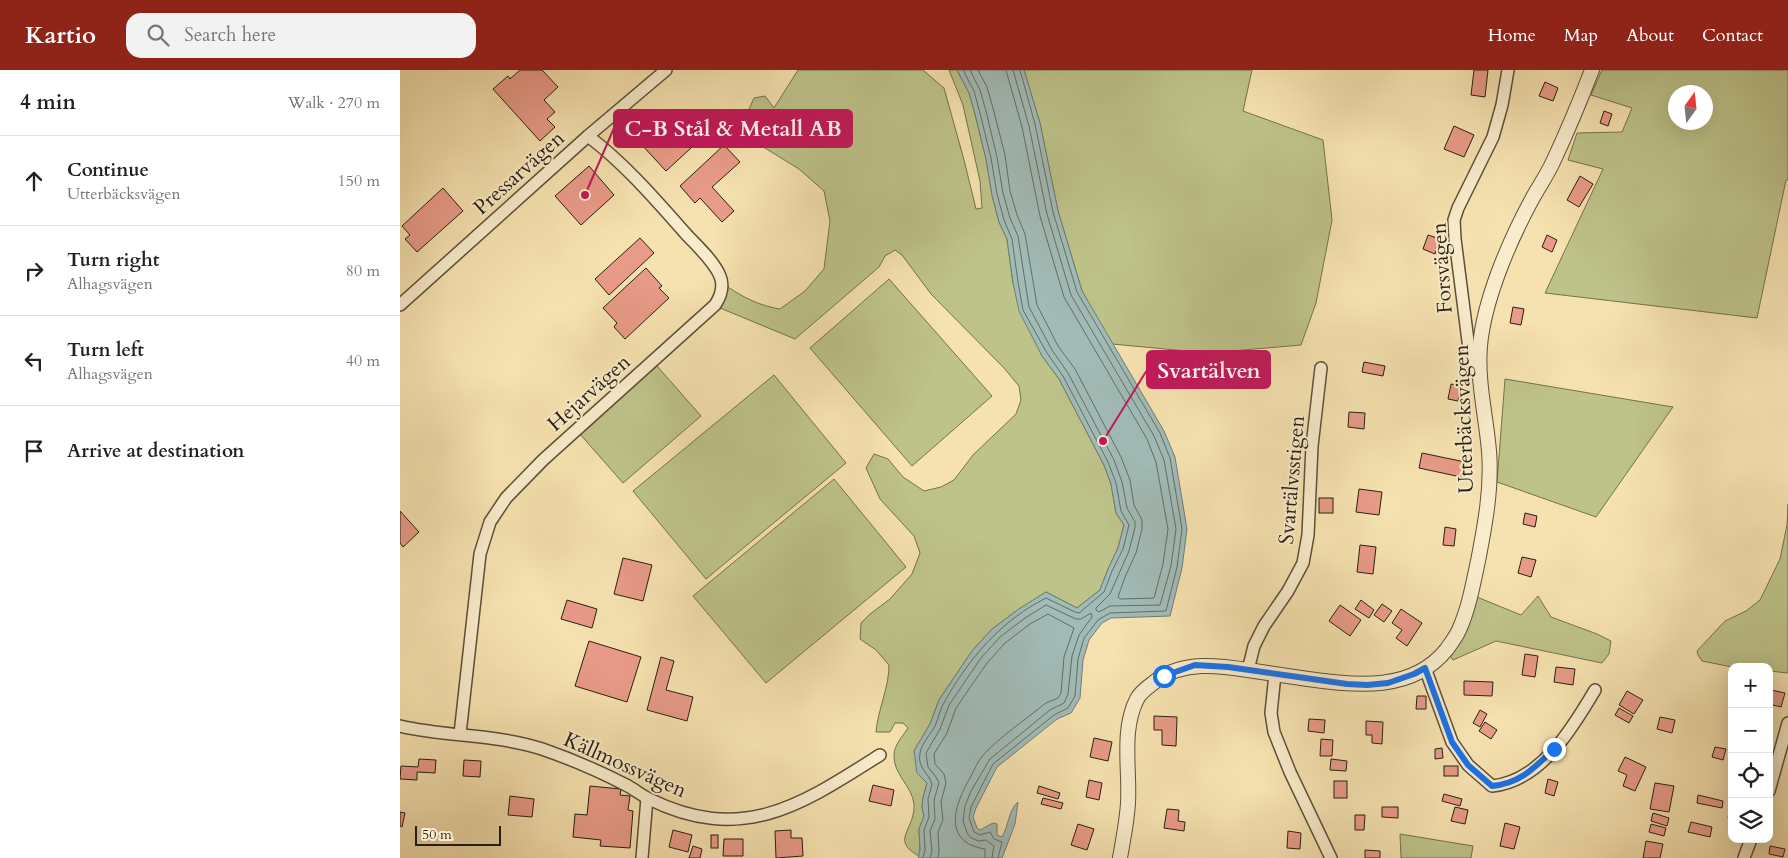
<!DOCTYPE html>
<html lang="en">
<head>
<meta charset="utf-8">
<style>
  :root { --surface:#fff; --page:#f2f2f2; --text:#222; --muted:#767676; --line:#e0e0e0; --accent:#8f2418 }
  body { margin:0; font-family:Cardo,serif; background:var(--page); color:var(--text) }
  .controls { position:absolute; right:15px; bottom:15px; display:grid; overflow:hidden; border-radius:10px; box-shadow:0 5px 20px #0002 }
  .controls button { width:45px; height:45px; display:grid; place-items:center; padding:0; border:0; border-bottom:1px solid var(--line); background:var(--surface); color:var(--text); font:25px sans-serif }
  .compass { position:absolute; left:1268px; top:15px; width:45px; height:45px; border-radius:50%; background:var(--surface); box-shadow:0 5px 20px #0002; rotate:15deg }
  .scale { position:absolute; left:15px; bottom:12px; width:86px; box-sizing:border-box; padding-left:5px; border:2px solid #291f11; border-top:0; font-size:14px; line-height:18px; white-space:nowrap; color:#291f11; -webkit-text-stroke:4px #f9eccc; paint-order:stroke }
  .stop { position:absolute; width:15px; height:15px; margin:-11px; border:4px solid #1a73e8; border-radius:50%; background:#fff }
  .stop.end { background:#1a73e8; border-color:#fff; box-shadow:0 1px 5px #0008 }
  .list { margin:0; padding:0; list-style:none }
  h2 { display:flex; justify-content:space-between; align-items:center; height:65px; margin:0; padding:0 20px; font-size:21px }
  h2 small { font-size:16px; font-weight:400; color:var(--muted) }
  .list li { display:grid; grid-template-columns:32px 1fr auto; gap:15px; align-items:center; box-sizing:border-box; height:90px; padding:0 20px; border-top:1px solid var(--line) }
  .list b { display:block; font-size:19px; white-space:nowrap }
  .list p { margin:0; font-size:16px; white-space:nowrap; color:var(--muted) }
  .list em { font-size:16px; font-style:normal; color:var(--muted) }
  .icon { flex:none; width:28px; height:28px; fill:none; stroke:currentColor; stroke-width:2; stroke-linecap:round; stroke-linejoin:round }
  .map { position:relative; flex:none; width:1388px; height:788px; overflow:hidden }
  header { display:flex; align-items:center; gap:30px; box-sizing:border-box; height:70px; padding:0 25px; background:var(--accent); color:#fff }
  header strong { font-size:24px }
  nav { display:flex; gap:28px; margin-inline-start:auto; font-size:18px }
  .search { width:350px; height:45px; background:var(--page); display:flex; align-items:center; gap:12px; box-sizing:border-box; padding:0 18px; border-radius:15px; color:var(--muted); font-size:19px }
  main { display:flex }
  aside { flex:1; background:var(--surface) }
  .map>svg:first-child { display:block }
  .green { fill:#bec38a; stroke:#74714e; fill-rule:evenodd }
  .water { fill:#a1bbb7; stroke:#717d75 }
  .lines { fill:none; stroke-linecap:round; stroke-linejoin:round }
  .shore { stroke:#656d64; stroke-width:1 }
  .building { fill:#e99b89; stroke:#291f11 }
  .minor-casing { stroke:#5c5039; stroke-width:14 }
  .tertiary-casing { stroke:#5c5039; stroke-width:16 }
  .minor { stroke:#f9eccc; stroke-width:11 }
  .tertiary { stroke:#f9eccc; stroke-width:14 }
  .route { stroke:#1a73e8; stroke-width:6 }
  .labels { text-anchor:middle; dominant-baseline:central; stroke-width:4; stroke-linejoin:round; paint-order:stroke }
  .street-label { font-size:21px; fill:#291f11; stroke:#f9eccc }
  .leader { fill:none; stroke:#c2185b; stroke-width:2 }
  .callout-dot { fill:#c2185b; stroke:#f9eccc; stroke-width:2 }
  .callout { fill:#c2185b; stroke:#c2185b; stroke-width:2 }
  .callout-label { font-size:22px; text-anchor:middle; font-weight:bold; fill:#fff }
</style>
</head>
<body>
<header>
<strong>Kartio</strong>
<div class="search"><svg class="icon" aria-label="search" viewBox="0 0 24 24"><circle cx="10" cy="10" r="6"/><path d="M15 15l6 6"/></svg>Search here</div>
<nav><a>Home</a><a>Map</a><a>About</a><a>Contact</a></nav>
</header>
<main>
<aside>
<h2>4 min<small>Walk · 270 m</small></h2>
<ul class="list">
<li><svg class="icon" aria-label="ahead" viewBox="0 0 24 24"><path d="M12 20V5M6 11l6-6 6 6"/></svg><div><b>Continue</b><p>Utterbäcksvägen</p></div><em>150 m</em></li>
<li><svg class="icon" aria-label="right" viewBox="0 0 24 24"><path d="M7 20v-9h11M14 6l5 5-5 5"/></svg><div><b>Turn right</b><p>Alhagsvägen</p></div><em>80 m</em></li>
<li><svg class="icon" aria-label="left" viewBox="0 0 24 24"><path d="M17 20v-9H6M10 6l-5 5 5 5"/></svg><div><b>Turn left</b><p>Alhagsvägen</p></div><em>40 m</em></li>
<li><svg class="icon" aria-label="arrive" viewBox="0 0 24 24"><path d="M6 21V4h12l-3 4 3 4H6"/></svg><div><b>Arrive at destination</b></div></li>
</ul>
</aside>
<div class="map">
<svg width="1388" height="788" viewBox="0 0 1388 788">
  <rect width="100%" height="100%" fill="#f6e2b0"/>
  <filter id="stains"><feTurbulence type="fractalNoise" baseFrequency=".004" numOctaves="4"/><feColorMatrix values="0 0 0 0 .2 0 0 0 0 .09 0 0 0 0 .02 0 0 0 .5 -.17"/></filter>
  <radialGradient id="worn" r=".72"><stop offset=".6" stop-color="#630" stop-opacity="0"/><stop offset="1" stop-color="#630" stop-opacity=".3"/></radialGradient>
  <g class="green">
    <path d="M 398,0 L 523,0 L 544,18 L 564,90 L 576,139 L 582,138 L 580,111 L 563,35 L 549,0 L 557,0 L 569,23 L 575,44 L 586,89 L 592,125 L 599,152 L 607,169 L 613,213 L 642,286 L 659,309 L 704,395 L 711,414 L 716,443 L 724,455 L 718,478 L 708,499 L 700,520 L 677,538 L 646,522 L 619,539 L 592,559 L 572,581 L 539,630 L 530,654 L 514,681 L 527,713 L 523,728 L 522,737 L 524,746 L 519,759 L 520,780 L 519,786 C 489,770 516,759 514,734 C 512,716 493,704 494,685 C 494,675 503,666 508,658 L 503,653 L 495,653 L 490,662 L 476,662 C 478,639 489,618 489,595 L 476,580 L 460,569 L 461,553 L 470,544 L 490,529 L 512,504 L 520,483 L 514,466 L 480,429 L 466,398 L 474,384 L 488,389 L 503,407 L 524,421 L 541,417 L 554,410 L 573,385 L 616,344 L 621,330 L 619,316 L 604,298 L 531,224 L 502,185 L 495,180 L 485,186 L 479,197 L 395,269 L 320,238 L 328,217 C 344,228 361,236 380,239 L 405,221 L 424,199 L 430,151 L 424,121 L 399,99 L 352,70 L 344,57 L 345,48 L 354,28 L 365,26 L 374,38 Z"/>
    <polygon points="624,0 852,0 843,41 923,70 932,150 916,233 901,275 808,283 712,274 682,221 658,141 640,53"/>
    <path d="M 1202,0 L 1388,0 L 1388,110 L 1386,110 L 1357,248 L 1145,223 L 1203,99 L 1168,90 L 1177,63 L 1222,62 L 1232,38 L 1191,25 ZM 1276,22 L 1306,22 L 1306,52 L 1276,52 Z"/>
    <polygon points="489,209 592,326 512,396 410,278"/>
    <polygon points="257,296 301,346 223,413 179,363"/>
    <polygon points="374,305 446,393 306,509 233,421"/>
    <polygon points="1105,309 1273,337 1196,447 1097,412"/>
    <polygon points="434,409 506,497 366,613 293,526"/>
    <polygon points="1388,434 1388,603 1369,601 1369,597 1332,597 1302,591 1298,585 1297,581 1325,551 1346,541 1360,530 1380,489 1387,455"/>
    <polygon points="1072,525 1121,545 1138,526 1151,547 1197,564 1211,571 1209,584 1202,593 1096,571 1053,590 1047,581"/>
    <polygon points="1000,764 1073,776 1071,788 1001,788"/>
  </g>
  <path class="water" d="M 557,0 L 624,0 L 640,53 L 658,141 L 682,221 L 764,361 L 775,387 L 787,459 L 782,498 L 770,546 L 711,548 L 702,553 L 689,570 L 683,590 L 680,628 L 671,643 L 657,649 L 597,697 L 576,738 L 573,747 L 577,758 L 580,760 L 593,753 L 597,754 L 597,765 L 602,767 C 609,755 608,741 618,732 L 615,754 L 602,788 L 518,788 L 520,780 L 519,759 L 524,746 L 522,737 L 523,728 L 527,713 L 517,703 L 514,681 L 530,654 L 539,630 L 572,581 L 592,559 L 619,539 L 646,522 L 677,538 L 700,520 L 708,499 L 718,478 L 724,455 L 716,443 L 711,414 L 704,395 L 659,309 L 642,286 L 619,241 L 613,213 L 607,169 L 599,152 L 592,125 L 586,89 L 575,44 L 569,23 Z"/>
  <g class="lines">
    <g class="shore">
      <polyline points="570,0 580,20 586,41 597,87 603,123 610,148 618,166 629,237 652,280 668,303 714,390 722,412 727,438 735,452 735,457 729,481 710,524 696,538 696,540 699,542 710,536 760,535 771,496 776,459 764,390 754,366 671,225 647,144 629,56 613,0"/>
      <polyline points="578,0 587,17 593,38 605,85 610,121 617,145 625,164 637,235 658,276 675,299 721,387 730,410 734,435 742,450 742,459 736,483 725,507 718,527 720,529 754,528 763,494 768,459 756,392 747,369 664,227 640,146 622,57 606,0"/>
      <path d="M 523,788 L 525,780 L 524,760 L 529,747 L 528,729 L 532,714 C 529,703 517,698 520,683 C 521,674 531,664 535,656 C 539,648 540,638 545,631 C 569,588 602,550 646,528 L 675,542 L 679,543 L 704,522 L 712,501 L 723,479 L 729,455 L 721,441 L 716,413 L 708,392 L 663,306 L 647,283 L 623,240 L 618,212 L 612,169 L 604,150 L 597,124 L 591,88 L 580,43 L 574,21 L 563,0"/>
      <polyline points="530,788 532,781 530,761 535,749 534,730 539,713 536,707 528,697 526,683 540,659 549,635 581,588 600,567 625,548 646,535 676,549 681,549 691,543 692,547 679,565 672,586 668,624 664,633 650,640 590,689 571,721 565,736 563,751 567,763 570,767 578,771 586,770 594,776 592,788"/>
      <path d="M 538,788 L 539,781 L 538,762 L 543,750 L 541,732 L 546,713 L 544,704 L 535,694 L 534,684 L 547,663 L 556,638 L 587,593 L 605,573 L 630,554 L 648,544 L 674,558 L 664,587 L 661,623 L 658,628 L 646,633 C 626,649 600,667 584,684 C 578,691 574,700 570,708 C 555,734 541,772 585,779 L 585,788"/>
      <polyline points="598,788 602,772 594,769 590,762 580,765 574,762 569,748 571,737 593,694 654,645 668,638 675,626 678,589 684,568 698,550 710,543 766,541 777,497 782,459 770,388 760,363 677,222 653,142 635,54 620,0"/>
    </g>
  </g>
  <g class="building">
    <polygon points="120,0 142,0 158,17 144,30 155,42 147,49 155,57 140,71 93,19 108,6 110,9"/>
    <polygon points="1074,0 1088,0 1085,27 1071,25"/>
    <polygon points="1145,12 1158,18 1153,31 1139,26"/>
    <polygon points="1204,41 1212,44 1208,56 1200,53"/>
    <polygon points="242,48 263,71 274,61 291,78 266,101 228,60"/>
    <polygon points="1054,56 1074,65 1064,87 1044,79"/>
    <polygon points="324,75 340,92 312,117 334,141 322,152 300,128 295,133 280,116"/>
    <polygon points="189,96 214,125 181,155 155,126"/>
    <polygon points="1180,106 1193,114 1179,137 1167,130"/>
    <polygon points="43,118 63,141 17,182 5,169 10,165 2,156"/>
    <polygon points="1028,165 1040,169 1035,184 1023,179"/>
    <polygon points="1147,165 1157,170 1152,182 1142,177"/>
    <polygon points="240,168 254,183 209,225 195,209"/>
    <polygon points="246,198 262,216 259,218 269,228 225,269 214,257 217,253 203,238"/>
    <polygon points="1113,237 1124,239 1121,255 1110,253"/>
    <polygon points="964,292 985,296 983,306 962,302"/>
    <polygon points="1051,314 1061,316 1058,331 1048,329"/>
    <polygon points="949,342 965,343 964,359 948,357"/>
    <polygon points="1022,383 1065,392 1061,407 1019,398"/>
    <polygon points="959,419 982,422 979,445 956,442"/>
    <rect x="919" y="428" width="14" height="15"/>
    <polygon points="0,441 19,462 3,477 0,473"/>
    <polygon points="1125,443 1137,446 1135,457 1123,454"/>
    <polygon points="1045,457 1056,459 1054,476 1043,475"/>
    <polygon points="960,475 976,477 973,504 957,502"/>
    <polygon points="1122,487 1136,490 1131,507 1118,503"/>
    <polygon points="223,488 252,495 243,531 214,524"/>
    <polygon points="167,530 197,539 192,558 161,549"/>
    <polygon points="961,530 974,540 969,548 955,539"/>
    <polygon points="982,534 992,541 984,552 974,545"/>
    <polygon points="940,535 961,550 950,566 929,551"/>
    <polygon points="1001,539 1022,553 1007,576 996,568 1002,560 992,553"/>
    <polygon points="189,571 241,587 227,632 175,616"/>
    <polygon points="1125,584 1138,586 1135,607 1122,605"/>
    <polygon points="261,587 274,591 266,620 293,627 287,651 247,640"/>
    <polygon points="1156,597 1175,599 1173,615 1154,612"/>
    <polygon points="1064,611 1093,612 1092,626 1064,625"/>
    <polygon points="1371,620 1385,623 1381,637 1369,634"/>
    <polygon points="1227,621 1243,630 1234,644 1219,635"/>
    <polygon points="1017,626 1026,626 1026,639 1016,639"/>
    <polygon points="1219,638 1233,646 1229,653 1215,645"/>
    <polygon points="1080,640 1087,644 1080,657 1073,653"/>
    <polygon points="754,646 777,647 776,676 762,675 762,660 754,660"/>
    <polygon points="1260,647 1275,650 1272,663 1257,659"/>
    <polygon points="909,649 925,650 924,663 908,661"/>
    <polygon points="966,651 983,652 982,674 972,673 972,665 966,665"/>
    <polygon points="1085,652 1097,660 1091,669 1079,661"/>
    <polygon points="694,668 712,672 708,691 690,687"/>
    <polygon points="921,669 933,670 932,686 920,686"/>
    <polygon points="1315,677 1326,679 1323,690 1312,687"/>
    <polygon points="1042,678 1043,688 1035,689 1035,679"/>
    <polygon points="1225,687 1246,697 1235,721 1223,716 1227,705 1218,701"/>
    <polygon points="19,689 36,690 35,703 17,702 17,710 0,709 1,696 18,697"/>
    <polygon points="931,689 947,691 946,701 930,700"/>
    <polygon points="64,690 81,691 80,707 63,706"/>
    <rect x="1044" y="696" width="14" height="10"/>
    <polygon points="1148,709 1158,712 1154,726 1145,723"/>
    <polygon points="689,710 702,713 699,730 686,727"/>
    <rect x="934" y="711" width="13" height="17"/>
    <polygon points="1255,713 1274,716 1269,742 1250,739"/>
    <polygon points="473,715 494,720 491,736 469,731"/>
    <polygon points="190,716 221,719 220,725 230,726 228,740 233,741 230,778 200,776 201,770 173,767 175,744 187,745"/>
    <polygon points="639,716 660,723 658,729 637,723"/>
    <polygon points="1044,724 1062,729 1060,736 1042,731"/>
    <polygon points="1298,725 1323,731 1322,738 1297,733"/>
    <polygon points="110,726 134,729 132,747 108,745"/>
    <polygon points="643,728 663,733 661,739 641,734"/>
    <polygon points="1331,735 1332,736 1332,749 1328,748"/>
    <polygon points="982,737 998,737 998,748 982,747"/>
    <polygon points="1055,737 1068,740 1065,754 1051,751"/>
    <polygon points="767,739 779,740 778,751 785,752 784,761 764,758"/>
    <polygon points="0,742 5,743 2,757 0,756"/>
    <polygon points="1253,743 1269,748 1267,756 1251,751"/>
    <polygon points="955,745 965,745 964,760 955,760"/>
    <polygon points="1291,752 1312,757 1310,767 1288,762"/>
    <polygon points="1105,753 1120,757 1114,779 1100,776"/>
    <polygon points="678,754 694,759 687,780 671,775"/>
    <polygon points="1251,754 1266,758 1264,766 1249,762"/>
    <polygon points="273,760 292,765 288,782 269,777"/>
    <polygon points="391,760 391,768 402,768 403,786 376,788 375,761"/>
    <polygon points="888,761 901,763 900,779 887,778"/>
    <rect x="311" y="765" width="7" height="13"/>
    <polygon points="324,769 343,769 343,786 323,786"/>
    <polygon points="1246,771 1263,774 1260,788 1243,788"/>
    <polygon points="293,776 302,779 300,788 289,788"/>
    <polygon points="1370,776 1385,779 1383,787 1369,784"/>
    <polygon points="965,780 980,781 980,788 965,788"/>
  </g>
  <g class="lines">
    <g class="minor-casing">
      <g id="minor">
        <polyline points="0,235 188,66 266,0"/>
        <polyline points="1080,309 1072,295 1069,279 1055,169 1054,150 1058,138 1093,67 1102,35 1108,0"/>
        <path d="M 1025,598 L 1052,672 L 1068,695 L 1092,716 C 1141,711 1172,659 1195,620"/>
        <polyline points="848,600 854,576 864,556 888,521 903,493 908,465 912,376 921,298"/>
        <polyline points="875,604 871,643 874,662 890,702 931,788"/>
        <path d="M 0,656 C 47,667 96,664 142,679 C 171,689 199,701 226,715 C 234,719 241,725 249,729 C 343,775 401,735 480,685"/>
        <path d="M 60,664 L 80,484 L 90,452 L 106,428 L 143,390 L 315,235 C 321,226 324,216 320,206 C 314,191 296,175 286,164 C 255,129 225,94 188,66"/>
        <polyline points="1369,721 1388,653"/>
        <polyline points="242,788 247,728"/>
        <polyline points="1344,788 1351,769"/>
      </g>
    </g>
    <g class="tertiary-casing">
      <path id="tertiary" d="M 720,788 C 723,770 727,751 728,733 C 730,700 721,660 737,629 C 741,621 750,616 757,610 C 784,591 817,595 848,600 C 868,603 888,606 908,609 C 956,616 1013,622 1047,579 C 1051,573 1056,567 1059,560 C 1069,538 1073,514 1078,491 C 1085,455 1092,418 1089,381 C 1086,346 1077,311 1080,276 C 1084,230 1109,172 1131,131 C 1138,118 1147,105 1153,92 C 1167,62 1180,31 1192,0"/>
    </g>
    <use href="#minor" class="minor"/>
    <use href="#tertiary" class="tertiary"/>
  </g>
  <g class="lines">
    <path class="route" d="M 764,606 L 795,595 L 828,597 L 947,614 L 967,615 L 988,613 L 1014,604 L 1025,598 L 1052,672 L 1068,695 L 1092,716 C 1121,713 1134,698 1154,679"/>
  </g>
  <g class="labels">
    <g class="street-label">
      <text transform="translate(119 103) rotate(-42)">Pressarvägen</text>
      <text transform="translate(1042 198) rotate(-94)">Forsvägen</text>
      <text transform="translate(189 323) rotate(-42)">Hejarvägen</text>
      <text transform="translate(1064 349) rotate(-92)">Utterbäcksvägen</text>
      <text transform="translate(892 410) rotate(-85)">Svartälvsstigen</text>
      <text transform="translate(225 695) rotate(24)">Källmossvägen</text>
    </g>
  </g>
  <path class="leader" d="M185 125L214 58M703 371L747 300"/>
  <g class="callout-dot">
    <circle cx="185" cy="125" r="5"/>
    <circle cx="703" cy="371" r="5"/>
  </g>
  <g class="callout">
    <rect x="214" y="40" width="238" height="37" rx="5"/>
    <rect x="747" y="281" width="123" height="37" rx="5"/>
  </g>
  <g class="callout-label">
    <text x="333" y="66">C-B Stål &amp; Metall AB</text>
    <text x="809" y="308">Svartälven</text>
  </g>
  <rect width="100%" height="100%" filter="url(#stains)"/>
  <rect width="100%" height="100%" fill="url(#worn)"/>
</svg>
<div class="controls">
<button>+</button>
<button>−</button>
<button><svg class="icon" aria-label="locate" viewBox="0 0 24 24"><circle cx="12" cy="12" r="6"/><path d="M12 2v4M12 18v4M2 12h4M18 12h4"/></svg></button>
<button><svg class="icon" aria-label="layers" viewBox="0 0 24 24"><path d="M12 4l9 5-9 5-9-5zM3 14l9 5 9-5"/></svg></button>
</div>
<svg class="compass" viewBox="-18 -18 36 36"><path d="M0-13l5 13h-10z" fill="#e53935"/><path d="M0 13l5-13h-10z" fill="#767676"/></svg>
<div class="scale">50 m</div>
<div class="stop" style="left:764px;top:606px"></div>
<div class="stop end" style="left:1154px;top:679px"></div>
</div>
</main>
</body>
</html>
